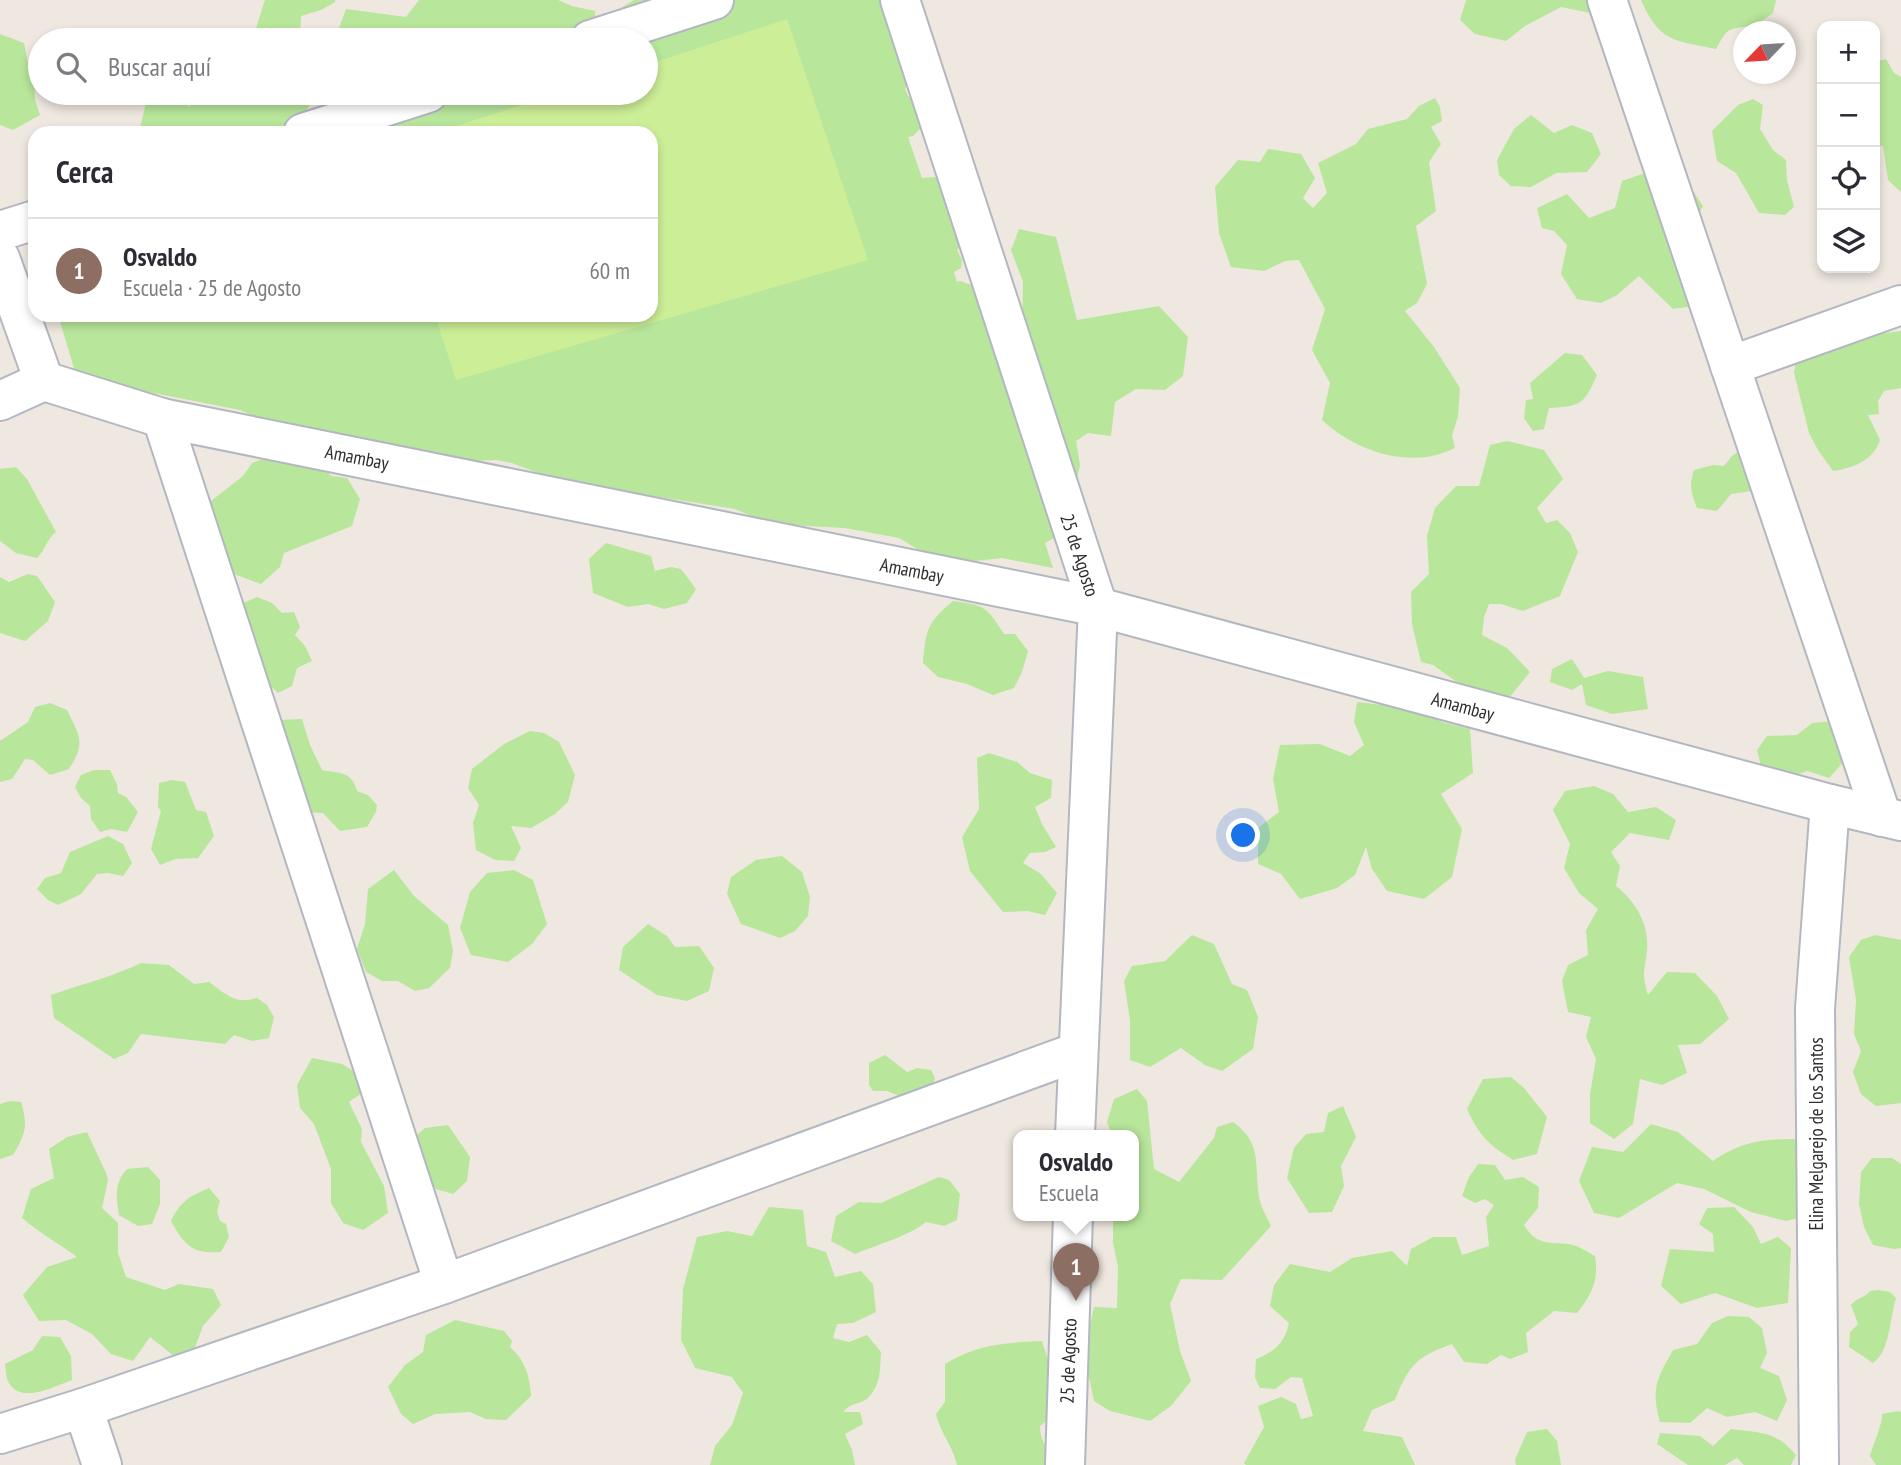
<!DOCTYPE html>
<html lang="es">
<head>
<meta charset="utf-8">
<style>
  :root { --surface:#fff; --page:#f7f7f7; --text:#2b2b33; --muted:#7c7c81; --line:#e1e1e2; --accent:#3d68ff }
  body { margin:0; font-family:"PT Sans Narrow",sans-serif; background:var(--page); color:var(--text) }
  .controls { position:absolute; right:21px; top:21px; display:grid; overflow:hidden; border-radius:14px; box-shadow:0 4px 10px #0003 }
  .controls button { width:63px; height:63px; display:grid; place-items:center; padding:0; border:0; border-bottom:2px solid var(--line); background:var(--surface); color:var(--text); font:35px sans-serif }
  .compass { position:absolute; left:1733px; top:21px; width:63px; height:63px; border-radius:50%; background:var(--surface); box-shadow:0 4px 10px #0003; rotate:245deg }
  .you { position:absolute; left:1244px; top:836px; width:24px; height:24px; margin:-18px; border:5px solid #fff; border-radius:50%; background:#1a73e8; box-shadow:0 0 0 10px #1a73e833 }
  .badge { display:grid; place-items:center; width:46px; height:46px; border-radius:50%; background:var(--accent); color:#fff; font-size:23px; font-weight:700 }
  .pin { position:absolute; translate:-50% -58px; filter:drop-shadow(0 2px 4px #0008) }
  .pin::after { content:''; position:absolute; top:37px; width:24px; height:21px; background:inherit; clip-path:polygon(0 0,100% 0,50% 100%) }
  .popup { position:absolute; left:1013px; top:1130px; width:126px; height:91px; box-sizing:border-box; display:grid; place-content:center; border-radius:14px; background:var(--surface); filter:drop-shadow(0 2px 5px #0005); font-size:23px; white-space:nowrap; color:var(--muted) }
  .popup b { font-size:26px; color:var(--text) }
  .popup::after { content:''; position:absolute; left:50%; top:100%; margin-left:-14px; border:14px solid transparent; border-top-color:var(--surface) }
  .list { margin:0; padding:0; list-style:none }
  h2 { display:flex; justify-content:space-between; align-items:center; height:91px; margin:0; padding:0 28px; font-size:30px }
  h2 small { font-size:23px; font-weight:400; color:var(--muted) }
  .list li { display:grid; grid-template-columns:46px 1fr auto; gap:21px; align-items:center; box-sizing:border-box; height:105px; padding:0 28px; border-top:2px solid var(--line) }
  .list b { display:block; font-size:26px; white-space:nowrap }
  .list p { margin:0; font-size:23px; white-space:nowrap; color:var(--muted) }
  .list em { font-size:23px; font-style:normal; color:var(--muted) }
  .icon { flex:none; width:38px; height:38px; fill:none; stroke:currentColor; stroke-width:2; stroke-linecap:round; stroke-linejoin:round }
  .map { position:relative; flex:none; width:1901px; height:1465px; overflow:hidden }
  .search { position:absolute; background:var(--surface); box-shadow:0 4px 10px #0003; left:28px; top:28px; width:630px; height:77px; display:flex; align-items:center; gap:18px; box-sizing:border-box; padding:0 24px; border-radius:38px; color:var(--muted); font-size:26px }
  .panel { position:absolute; background:var(--surface); box-shadow:0 4px 10px #0003; left:28px; top:126px; width:630px; height:196px; border-radius:21px }
  .map>svg:first-child { display:block }
  .green { fill:#b8e69b }
  .pitch { fill:#ccee97 }
  .lines { fill:none; stroke-linecap:round; stroke-linejoin:round }
  .minor-casing { stroke:#b3b7c1; stroke-width:42 }
  .tertiary-casing { stroke:#b3b7c1; stroke-width:42 }
  .minor { stroke:#fff; stroke-width:38 }
  .tertiary { stroke:#fff; stroke-width:38 }
  .labels { text-anchor:middle; dominant-baseline:central; stroke-width:7; stroke-linejoin:round; paint-order:stroke }
  .street-label { font-size:19px; fill:#2d2d2d; stroke:#fff }
</style>
</head>
<body>
<div class="map">
<svg width="1901" height="1465" viewBox="0 0 1901 1465">
  <rect width="100%" height="100%" fill="#efe8e0"/>
  <g class="green">
    <polygon points="265,0 335,0 335,2 321,10 301,16 300,39 308,40 255,40 254,34"/>
    <polygon points="419,0 558,0 572,6 595,11 598,40 338,40 336,36 346,9 406,17"/>
    <polygon points="634,0 885,0 896,31 890,35 910,79 905,89 908,96 919,98 927,122 913,136 908,137 922,178 937,177 948,186 956,202 948,213 966,240 957,250 962,260 961,268 954,272 957,282 960,281 1009,299 1022,329 1023,282 1011,250 1019,229 1056,237 1077,320 1159,306 1188,337 1183,376 1165,390 1136,389 1115,402 1111,436 1088,433 1076,441 1080,465 1074,493 1054,538 1045,543 1053,568 1002,558 966,562 919,550 899,538 845,528 770,524 735,509 559,481 512,463 496,460 362,465 240,410 77,378 58,315 651,315 651,133 139,132 146,103 181,97 189,107 199,93 319,93 304,113 430,102 461,93 646,93 646,40 608,16"/>
    <polygon points="1466,0 1602,0 1595,14 1561,7 1525,26 1506,41 1475,34 1460,20"/>
    <path d="M 1641,0 L 1776,0 L 1773,13 C 1767,17 1760,23 1753,25 C 1727,31 1730,24 1716,49 C 1674,40 1660,43 1641,0 Z"/>
    <polygon points="0,34 24,43 28,63 34,63 35,100 40,115 13,130 0,125"/>
    <polygon points="1886,59 1894,73 1901,77 1901,192 1888,180 1883,146 1875,146 1875,62"/>
    <path d="M 1435,98 L 1440,107 L 1442,121 L 1431,127 L 1441,144 L 1429,162 L 1436,211 L 1416,226 L 1427,284 L 1417,303 L 1405,311 L 1434,347 L 1460,388 L 1458,416 L 1452,436 L 1455,448 C 1412,470 1356,452 1322,420 L 1330,383 L 1312,350 L 1325,309 L 1299,260 L 1285,261 L 1264,271 L 1231,267 L 1219,233 L 1215,187 L 1238,160 L 1260,162 L 1268,149 L 1301,154 L 1315,178 L 1303,198 L 1313,208 L 1327,193 L 1318,163 L 1356,144 L 1368,129 L 1407,119 L 1419,106 Z"/>
    <polygon points="1753,99 1763,105 1760,129 1773,150 1786,160 1787,180 1794,207 1785,215 1759,213 1736,173 1717,161 1712,131 1738,105"/>
    <polygon points="1531,115 1554,133 1572,125 1592,133 1601,154 1587,172 1556,173 1531,187 1511,186 1499,175 1497,160 1514,129"/>
    <polygon points="1679,170 1703,206 1693,224 1698,239 1713,251 1718,280 1694,306 1673,309 1639,276 1617,295 1601,303 1577,299 1561,274 1567,245 1554,231 1542,228 1537,208 1567,194 1589,218 1615,208 1622,181 1645,173"/>
    <path d="M 1901,331 L 1901,388 L 1884,391 L 1878,401 L 1879,414 L 1868,415 L 1880,440 C 1873,461 1853,468 1833,471 L 1818,450 L 1809,433 L 1794,373 L 1797,356 L 1849,338 Z"/>
    <path d="M 1565,353 L 1582,355 L 1597,375 C 1584,405 1581,406 1549,408 L 1544,429 L 1533,431 L 1524,418 L 1526,400 L 1533,399 L 1530,383 Z"/>
    <polygon points="1507,441 1544,450 1563,479 1537,508 1546,523 1557,520 1570,533 1578,552 1560,596 1523,611 1501,604 1489,604 1484,617 1482,635 1507,648 1530,672 1509,698 1461,685 1433,665 1421,662 1412,624 1411,592 1429,574 1427,536 1435,508 1456,486 1479,486 1490,445"/>
    <path d="M 1744,448 L 1759,490 L 1731,494 L 1717,511 L 1697,508 C 1691,494 1689,484 1694,470 L 1713,465 L 1724,466 L 1732,456 Z"/>
    <polygon points="270,456 321,459 331,476 347,478 360,499 352,526 284,553 280,567 261,584 215,567 188,519 243,476 252,463"/>
    <path d="M 16,467 L 27,479 L 56,532 C 46,539 46,550 37,558 L 16,553 L 0,541 L 0,469 Z"/>
    <polygon points="606,543 651,556 655,571 671,567 681,569 696,589 687,603 664,609 648,604 628,607 593,593 589,559"/>
    <polygon points="28,574 37,576 55,602 48,621 25,641 0,633 0,577 9,582"/>
    <polygon points="257,597 272,603 282,613 294,612 300,627 295,635 305,646 312,661 297,668 292,686 278,693 258,673 239,605"/>
    <path d="M 953,601 C 985,605 987,607 1004,634 L 1015,634 L 1028,651 L 1022,672 L 1014,688 L 993,695 L 967,684 L 938,677 L 923,663 C 926,629 927,623 953,601 Z"/>
    <polygon points="1572,659 1584,678 1608,671 1643,677 1648,709 1612,714 1586,705 1582,684 1572,690 1550,682 1552,669"/>
    <polygon points="1357,702 1408,708 1445,723 1470,729 1473,773 1441,794 1462,829 1452,877 1424,899 1387,891 1372,869 1366,847 1355,875 1337,888 1300,899 1281,874 1258,864 1258,828 1279,812 1273,779 1280,745 1320,744 1350,756 1364,745 1354,722"/>
    <path d="M 50,703 L 67,710 C 80,737 86,743 69,769 L 50,775 L 33,760 L 25,759 L 12,779 L 0,782 L 0,741 L 28,722 L 35,707 Z"/>
    <path d="M 302,719 L 310,745 L 322,770 C 340,774 351,770 357,791 L 368,795 L 377,805 L 376,812 L 367,827 L 340,831 L 323,813 L 305,812 L 278,720 Z"/>
    <polygon points="1833,721 1847,758 1829,778 1807,771 1782,780 1762,770 1757,750 1767,736 1797,735 1812,723"/>
    <polygon points="530,731 544,733 559,742 575,775 568,802 555,814 531,828 511,826 521,848 514,861 495,860 476,850 473,823 479,805 468,788 472,769 504,744"/>
    <polygon points="989,753 1017,762 1030,773 1052,780 1051,798 1035,807 1042,824 1056,847 1045,852 1030,853 1023,863 1041,874 1057,893 1045,915 1027,911 1003,912 970,871 962,837 979,809 977,758"/>
    <polygon points="94,770 110,770 117,784 118,793 126,797 138,812 127,832 111,829 100,832 91,819 90,806 81,798 75,787 81,775"/>
    <polygon points="172,780 185,782 196,810 206,812 214,836 198,858 176,859 160,865 151,849 161,811 158,807 159,783"/>
    <path d="M 1594,786 L 1613,794 L 1628,812 L 1656,807 L 1676,820 L 1669,840 L 1630,833 L 1611,852 L 1620,866 L 1616,886 C 1636,902 1649,924 1647,950 C 1645,971 1641,973 1648,995 L 1667,972 L 1695,973 L 1717,996 L 1729,1019 L 1700,1044 L 1678,1045 L 1687,1073 L 1662,1085 L 1640,1079 L 1633,1124 L 1614,1139 L 1590,1123 L 1590,1094 L 1596,1059 L 1586,1037 L 1591,1017 L 1568,1012 L 1562,981 L 1568,965 L 1588,955 L 1586,930 L 1598,909 L 1579,893 L 1564,868 L 1570,844 L 1553,810 L 1565,791 Z"/>
    <polygon points="108,836 123,844 132,863 123,876 108,873 97,874 81,894 58,905 48,900 37,889 45,878 61,873 70,852"/>
    <polygon points="782,856 802,872 810,897 808,916 795,931 780,938 741,924 727,894 731,877 756,860"/>
    <polygon points="394,870 414,896 448,925 453,951 450,968 429,988 415,991 398,981 382,981 366,972 357,949 365,924 368,889"/>
    <polygon points="514,870 533,880 547,924 532,944 508,962 471,955 460,928 470,892 487,873"/>
    <polygon points="648,924 667,936 675,947 699,946 714,968 709,991 687,1001 657,995 619,970 623,947"/>
    <polygon points="1192,935 1214,944 1232,984 1247,990 1258,1017 1253,1049 1222,1071 1205,1065 1181,1048 1150,1067 1130,1060 1130,1020 1124,981 1132,966 1165,961"/>
    <polygon points="1875,935 1901,940 1901,1103 1876,1106 1861,1094 1853,1072 1861,1051 1854,1034 1856,1000 1849,957 1861,940"/>
    <path d="M 141,963 L 169,965 L 194,984 L 209,982 C 226,994 235,1005 257,998 L 267,1005 L 274,1017 L 269,1038 L 252,1041 L 234,1035 L 225,1044 L 141,1034 L 128,1053 L 114,1059 L 54,1018 L 51,995 C 82,984 112,977 141,963 Z"/>
    <polygon points="885,1055 907,1072 917,1068 931,1070 935,1078 928,1095 902,1097 887,1091 873,1091 869,1085 869,1063"/>
    <polygon points="312,1058 342,1064 358,1074 362,1093 349,1102 362,1129 361,1142 384,1186 388,1213 363,1230 343,1223 331,1203 331,1169 314,1124 300,1108 297,1085"/>
    <path d="M 1511,1077 L 1524,1088 L 1547,1117 L 1537,1154 L 1513,1160 C 1488,1144 1480,1137 1467,1109 L 1483,1079 Z"/>
    <path d="M 1137,1089 L 1147,1101 L 1154,1169 L 1179,1182 L 1214,1138 L 1217,1127 L 1233,1122 C 1263,1144 1254,1164 1259,1196 C 1260,1206 1267,1217 1271,1226 L 1222,1280 L 1181,1279 L 1170,1304 L 1180,1351 L 1191,1381 L 1171,1406 L 1150,1421 L 1110,1411 L 1094,1401 L 1084,1353 L 1094,1307 L 1117,1308 L 1118,1267 L 1113,1243 L 1113,1215 L 1134,1215 L 1134,1135 L 1112,1135 L 1107,1122 L 1114,1099 Z"/>
    <path d="M 10,1101 L 21,1102 C 28,1125 26,1133 13,1155 L 0,1159 L 0,1104 Z"/>
    <polygon points="1343,1106 1356,1137 1341,1166 1344,1186 1332,1212 1309,1213 1287,1178 1294,1148 1306,1134 1324,1132 1328,1113"/>
    <path d="M 1651,1124 L 1678,1132 L 1713,1161 C 1742,1141 1765,1139 1799,1139 L 1830,1211 L 1786,1221 L 1751,1212 L 1704,1189 L 1677,1183 L 1619,1218 L 1594,1213 L 1579,1181 L 1592,1147 L 1623,1152 Z"/>
    <polygon points="448,1125 470,1157 467,1181 453,1194 436,1189 406,1173 408,1143 425,1128"/>
    <path d="M 87,1132 L 106,1173 L 108,1180 L 102,1208 L 118,1223 L 118,1253 L 126,1277 L 165,1290 L 179,1284 L 213,1289 L 221,1305 L 203,1326 L 194,1350 L 174,1356 L 150,1337 L 133,1361 L 111,1354 L 92,1334 L 66,1320 L 39,1321 L 23,1295 L 47,1267 L 77,1257 C 58,1243 40,1233 22,1218 L 31,1189 L 54,1178 L 49,1149 L 67,1137 Z"/>
    <polygon points="1872,1158 1892,1158 1901,1164 1901,1248 1894,1249 1873,1245 1864,1227 1859,1204 1861,1172"/>
    <path d="M 1478,1164 L 1495,1165 L 1505,1180 L 1523,1177 L 1539,1187 L 1538,1208 L 1524,1225 C 1537,1246 1549,1242 1569,1244 C 1578,1245 1587,1252 1595,1256 C 1599,1279 1592,1295 1577,1313 L 1554,1311 L 1526,1333 L 1528,1352 L 1510,1359 L 1501,1355 L 1487,1364 L 1464,1362 L 1452,1344 C 1416,1357 1409,1365 1395,1400 L 1372,1410 L 1363,1431 L 1402,1437 L 1415,1465 L 1246,1465 L 1244,1463 L 1264,1427 L 1258,1406 L 1281,1397 L 1296,1404 L 1301,1419 L 1313,1416 L 1302,1378 L 1291,1377 L 1275,1389 L 1260,1388 L 1255,1378 L 1256,1359 C 1274,1352 1285,1343 1289,1323 L 1270,1306 L 1274,1285 L 1290,1264 L 1330,1272 L 1352,1258 L 1392,1251 L 1407,1266 L 1411,1249 L 1433,1237 L 1456,1237 L 1462,1255 L 1489,1246 L 1486,1217 L 1494,1205 L 1485,1199 L 1475,1203 L 1462,1196 L 1469,1177 Z"/>
    <path d="M 148,1167 L 160,1180 L 160,1204 L 152,1224 L 138,1226 L 119,1215 C 116,1197 114,1183 127,1169 Z"/>
    <path d="M 939,1177 L 949,1180 L 960,1194 L 957,1220 L 944,1226 L 926,1222 C 909,1236 876,1245 855,1254 L 831,1241 L 836,1216 L 859,1202 L 881,1203 Z"/>
    <path d="M 209,1188 L 220,1201 L 217,1211 L 220,1221 L 226,1224 L 229,1237 L 221,1252 C 192,1254 185,1246 171,1221 C 181,1201 188,1197 209,1188 Z"/>
    <path d="M 769,1207 L 803,1210 L 807,1246 L 826,1252 L 835,1277 L 861,1271 L 873,1284 L 876,1312 L 853,1323 L 837,1324 L 833,1338 L 849,1342 L 867,1335 L 881,1352 C 880,1369 881,1386 867,1399 C 859,1405 851,1402 843,1412 L 860,1412 L 863,1424 L 845,1434 L 852,1450 L 855,1465 L 710,1465 L 715,1446 L 732,1425 L 743,1393 L 732,1377 L 695,1368 L 681,1340 L 683,1289 L 697,1237 L 727,1231 L 752,1236 Z"/>
    <polygon points="1734,1207 1753,1227 1761,1244 1778,1237 1791,1248 1788,1303 1757,1308 1715,1293 1681,1304 1661,1286 1670,1249 1714,1252 1713,1234 1699,1224 1707,1208"/>
    <path d="M 1878,1290 L 1890,1292 L 1896,1298 C 1890,1317 1890,1352 1873,1363 L 1849,1347 L 1850,1332 L 1858,1324 L 1851,1305 C 1857,1297 1865,1298 1870,1291 Z"/>
    <path d="M 1728,1316 L 1749,1317 L 1762,1328 L 1767,1353 L 1760,1368 L 1779,1376 L 1787,1400 L 1777,1421 L 1755,1412 L 1727,1417 L 1707,1408 L 1690,1423 L 1660,1422 C 1651,1389 1656,1380 1673,1350 L 1697,1344 L 1712,1323 Z"/>
    <path d="M 455,1320 L 504,1331 L 512,1341 L 510,1347 C 525,1360 530,1376 531,1396 L 506,1420 L 486,1419 L 470,1412 L 435,1414 L 413,1424 L 401,1414 L 388,1387 L 405,1365 L 423,1352 L 426,1335 Z"/>
    <path d="M 42,1336 L 60,1337 L 71,1356 L 72,1380 C 55,1386 20,1406 8,1381 C 6,1377 6,1369 5,1364 L 33,1350 Z"/>
    <path d="M 1042,1341 L 1054,1377 L 1048,1420 L 1040,1426 C 1040,1444 1050,1448 1052,1465 L 957,1465 C 953,1446 940,1433 936,1414 L 945,1402 L 945,1364 C 978,1344 1004,1343 1042,1341 Z"/>
    <path d="M 1899,1411 L 1901,1412 L 1901,1465 L 1876,1465 L 1870,1456 C 1873,1445 1883,1423 1882,1414 Z"/>
    <polygon points="1547,1429 1557,1441 1561,1465 1516,1465 1515,1460 1527,1432"/>
    <path d="M 1731,1429 C 1761,1433 1776,1431 1796,1455 L 1791,1465 L 1744,1465 L 1737,1458 L 1725,1465 L 1688,1465 L 1657,1444 L 1660,1433 L 1700,1436 L 1713,1446 Z"/>
  </g>
  <polygon class="pitch" points="787,19 868,260 456,380 435,315 651,315 651,133 434,133 559,93 646,93 646,65"/>
  <g class="lines">
    <g class="minor-casing">
      <g id="minor">
        <polyline points="900,0 1098,607 1075,1135"/>
        <polyline points="1607,0 1882,817"/>
        <polyline points="590,40 714,0"/>
        <polyline points="303,133 428,93"/>
        <polyline points="0,231 35,220"/>
        <polyline points="1730,366 1901,305"/>
        <polyline points="0,401 44,381"/>
        <polyline points="162,418 444,1284"/>
        <polyline points="83,1408 102,1465"/>
        <polyline points="0,1434 83,1408 444,1284 1077,1052"/>
        <polyline points="1065,1465 1073,1215"/>
        <polyline points="1819,1465 1815,1008 1830,804"/>
      </g>
    </g>
    <g class="tertiary-casing">
      <polyline id="tertiary" points="0,258 44,381 162,418 1098,607 1830,804 1901,821"/>
    </g>
    <use href="#minor" class="minor"/>
    <use href="#tertiary" class="tertiary"/>
  </g>
  <g class="labels">
    <g class="street-label">
      <text transform="translate(357 457) rotate(11)">Amambay</text>
      <text transform="translate(1080 555) rotate(72)">25 de Agosto</text>
      <text transform="translate(912 570) rotate(11)">Amambay</text>
      <text transform="translate(1463 706) rotate(15)">Amambay</text>
      <text transform="translate(1816 1134) rotate(-90)">Elina Melgarejo de los Santos</text>
      <text transform="translate(1068 1361) rotate(-88)">25 de Agosto</text>
    </g>
  </g>
</svg>
<div class="controls">
<button>+</button>
<button>−</button>
<button><svg class="icon" aria-label="locate" viewBox="0 0 24 24"><circle cx="12" cy="12" r="6"/><path d="M12 2v4M12 18v4M2 12h4M18 12h4"/></svg></button>
<button><svg class="icon" aria-label="layers" viewBox="0 0 24 24"><path d="M12 4l9 5-9 5-9-5zM3 14l9 5 9-5"/></svg></button>
</div>
<svg class="compass" viewBox="-18 -18 36 36"><path d="M0-13l5 13h-10z" fill="#e53935"/><path d="M0 13l5-13h-10z" fill="#7c7c81"/></svg>
<div class="you"></div>
<div class="pin badge" style="left:1076px;top:1301px;background:#8d6e63">1</div>
<div class="popup"><b>Osvaldo</b>Escuela</div>
<div class="search"><svg class="icon" aria-label="search" viewBox="0 0 24 24"><circle cx="10" cy="10" r="6"/><path d="M15 15l6 6"/></svg>Buscar aquí</div>
<section class="panel">
<h2>Cerca<small></small></h2>
<ul class="list">
<li><span class="badge" style="background:#8d6e63">1</span><div><b>Osvaldo</b><p>Escuela · 25 de Agosto</p></div><em>60 m</em></li>
</ul>
</section>
</div>
</body>
</html>
